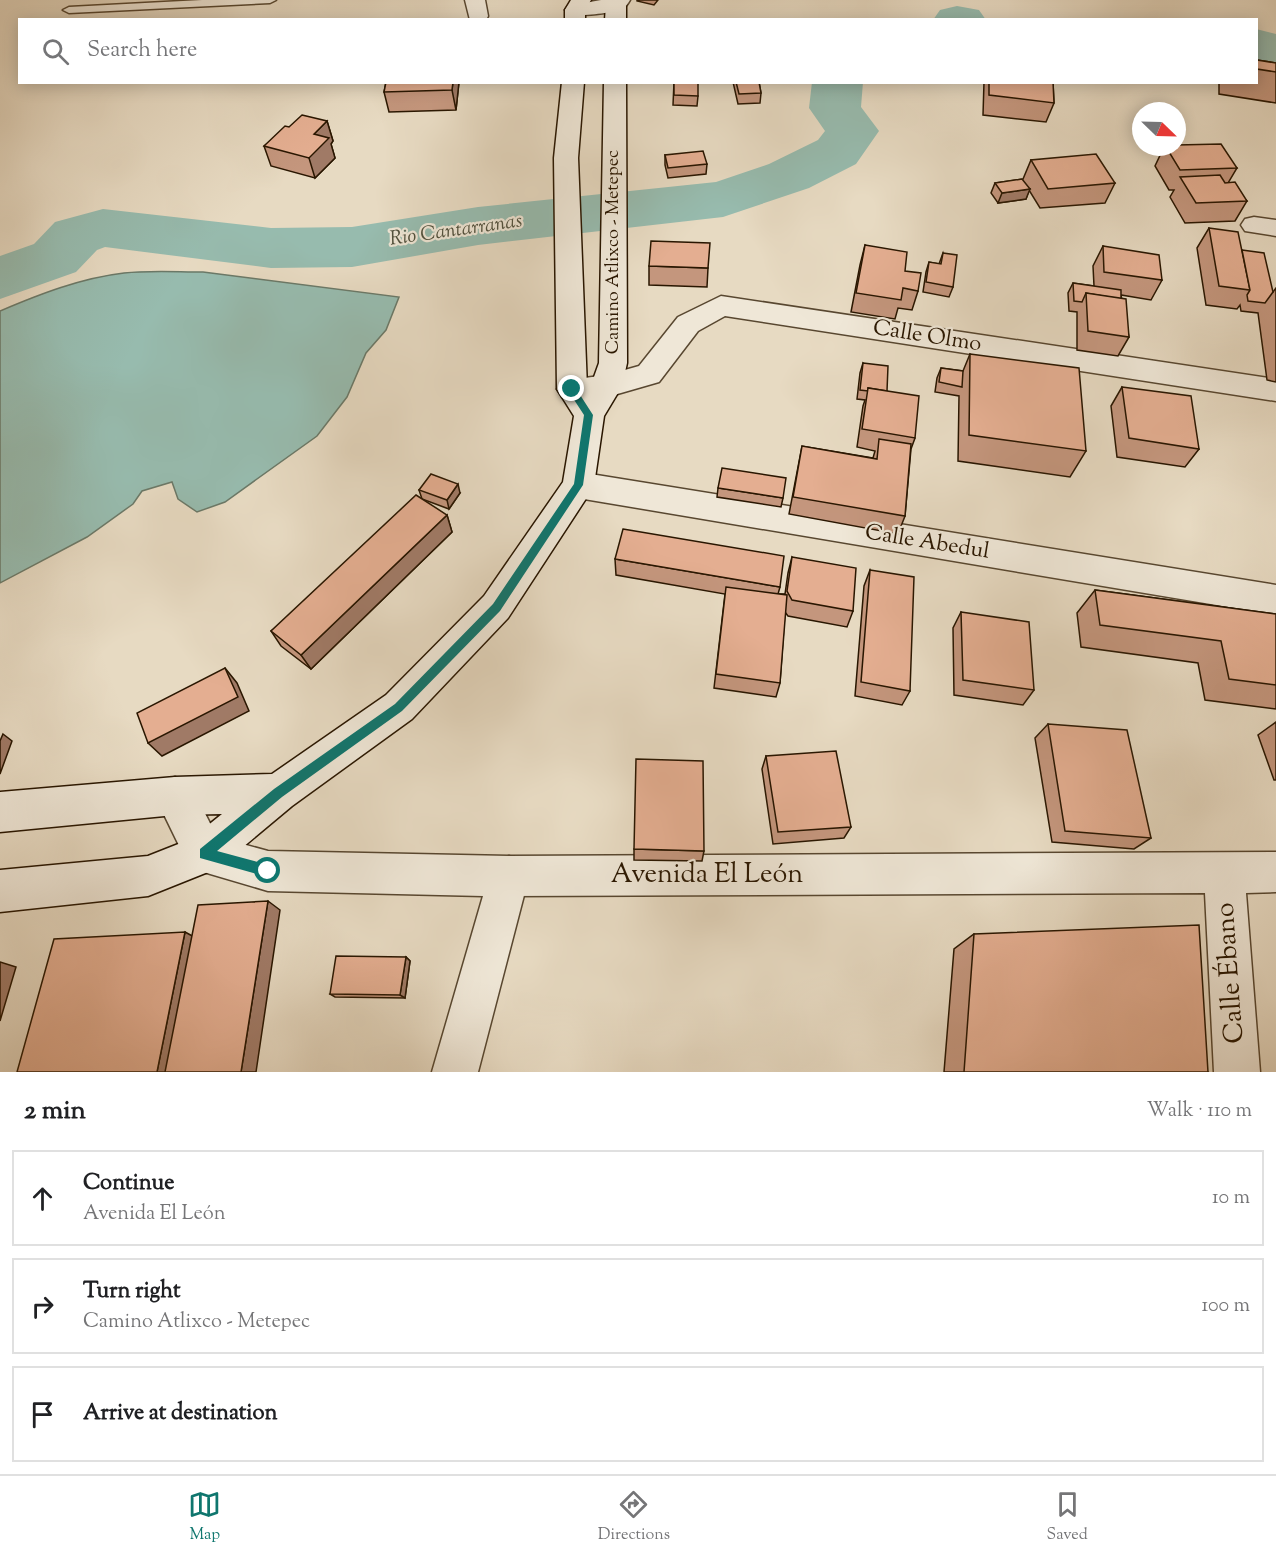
<!DOCTYPE html>
<html lang="en">
<head>
<meta charset="utf-8">
<style>
  :root { --surface:#fff; --page:#f6f6f6; --text:#202124; --muted:#757577; --line:#e0e0e0; --accent:#0f766e }
  body { margin:0; font-family:"Sorts Mill Goudy",serif; background:var(--page); color:var(--text) }
  .compass { position:absolute; left:1132px; top:102px; width:54px; height:54px; border-radius:50%; background:var(--surface); box-shadow:0 3px 15px #0003; rotate:113deg }
  .stop { position:absolute; width:18px; height:18px; margin:-14px; border:4px solid #0f766e; border-radius:50%; background:#fff }
  .stop.end { background:#0f766e; border-color:#fff; box-shadow:0 2px 6px #0008 }
  .list { margin:0; padding:0; list-style:none }
  h2 { display:flex; justify-content:space-between; align-items:center; height:78px; margin:0; padding:0 24px; font-size:26px }
  h2 small { font-size:20px; font-weight:400; color:var(--muted) }
  .list li { display:grid; grid-template-columns:39px 1fr auto; gap:18px; align-items:center; box-sizing:border-box; height:96px; margin:0 12px 12px; padding:0 12px; border:2px solid var(--line); border-radius:0px }
  .list b { display:block; font-size:22px; white-space:nowrap }
  .list p { margin:0; font-size:20px; white-space:nowrap; color:var(--muted) }
  .list em { font-size:20px; font-style:normal; color:var(--muted) }
  .icon { flex:none; width:33px; height:33px; fill:none; stroke:currentColor; stroke-width:2; stroke-linecap:round; stroke-linejoin:round }
  .map { position:relative; flex:none; width:1276px; height:1072px; overflow:hidden }
  .search { position:absolute; background:var(--surface); box-shadow:0 3px 15px #0003; left:18px; right:18px; top:18px; height:66px; display:flex; align-items:center; gap:15px; box-sizing:border-box; padding:0 21px; border-radius:0px; color:var(--muted); font-size:22px }
  .sheet { height:402px; background:var(--surface) }
  nav { display:flex; justify-content:space-around; align-items:center; box-sizing:border-box; height:84px; border-top:2px solid var(--line); background:var(--surface); font-size:16px; color:var(--muted) }
  nav a { display:grid; justify-items:center; gap:3px }
  nav .on { color:var(--accent) }
  .map>svg:first-child { display:block }
  .water { fill:#97bbae; stroke:#6b7968; stroke-width:1.5 }
  .lines { fill:none; stroke-linecap:round; stroke-linejoin:round }
  .river { fill:#97bbae; fill-rule:evenodd }
  .service-casing { stroke:#584730; stroke-width:3 }
  .minor-casing { stroke:#584730; stroke-width:3 }
  .tertiary-casing { stroke:#584730; stroke-width:3 }
  .secondary-casing { stroke:#291600; stroke-width:3 }
  .service { fill:#efe7d7; fill-rule:evenodd }
  .minor { fill:#efe7d7; fill-rule:evenodd }
  .tertiary { fill:#efe7d7; fill-rule:evenodd }
  .secondary { fill:#efe7d7; fill-rule:evenodd }
  .wall { fill:#c4967d; stroke:#291600; stroke-width:1.5 }
  .shaded-wall { fill:#a07a66; stroke:#291600; stroke-width:1.5 }
  .building { fill:#e4ae91; stroke:#291600; stroke-width:1.5 }
  .route { fill:#0f766e }
  .labels { text-anchor:middle; dominant-baseline:central; stroke-width:4.5; stroke-linejoin:round; paint-order:stroke }
  .far-street-label { font-size:18px; fill:#291600; stroke:#efe7d7 }
  .far-water-label { font-size:20px; font-style:italic; fill:#50503d; stroke:#efe7d7 }
  .street-label { font-size:22px; fill:#291600; stroke:#efe7d7 }
  .near-street-label { font-size:27px; fill:#291600; stroke:#efe7d7 }
</style>
</head>
<body>
<div class="map">
<svg width="1276" height="1072" viewBox="0 0 1276 1072">
  <rect width="100%" height="100%" fill="#e7dac2"/>
  <filter id="stains"><feTurbulence type="fractalNoise" baseFrequency=".00333" numOctaves="4"/><feColorMatrix values="0 0 0 0 .2 0 0 0 0 .09 0 0 0 0 .02 0 0 0 .5 -.17"/></filter>
  <radialGradient id="worn" r=".72"><stop offset=".6" stop-color="#630" stop-opacity="0"/><stop offset="1" stop-color="#630" stop-opacity=".3"/></radialGradient>
  <path class="water" d="M 203,272 L 399,297 L 386,330 L 366,353 L 347,397 L 317,436 L 225,502 L 197,512 L 178,499 L 172,482 L 142,491 L 133,504 L 87,537 L 0,583 L 0,311 C 40,294 81,278 124,273 C 150,270 177,272 203,272 Z"/>
  <g class="lines">
    <g class="river">
      <polygon points="957,6 979,10 986,20 933,20 940,10"/>
      <polygon points="1256,29 1276,34 1276,65 1256,60"/>
      <polygon points="812,82 863,82 861,107 879,131 856,164 809,188 723,217 478,245 352,267 271,268 105,247 97,250 76,272 0,299 0,256 34,244 55,222 103,209 271,228 352,227 478,207 716,182 769,164 818,140 825,131 809,108"/>
    </g>
    <g class="service-casing">
      <polygon id="service" points="202,0 276,0 270,3 69,13 63,10 69,7"/>
    </g>
    <g class="minor-casing">
      <g id="minor">
        <polygon points="465,0 485,0 488,16 486,20 470,20"/>
        <path d="M 601,0 L 630,0 C 629,2 626,6 624,8 C 615,13 578,17 568,14 L 565,10 L 568,6 Z"/>
        <polygon points="1254,217 1276,220 1276,236 1245,231 1241,225 1245,219"/>
        <polygon points="721,296 1276,379 1276,401 725,316 698,331 659,382 607,397 572,400 562,397 557,389 562,381 607,375 639,366 678,317"/>
        <polygon points="578,472 1276,585 1276,615 578,498 567,494 562,485 567,476"/>
        <polygon points="1276,852 1276,892 1246,893 1260,1072 1214,1072 1205,893 509,896 495,890 489,876 495,862 509,856"/>
      </g>
    </g>
    <g class="tertiary-casing">
      <polygon id="tertiary" points="175,777 189,782 217,837 268,851 509,856 523,862 529,876 478,1072 432,1072 483,896 268,891 190,868 155,796 161,782"/>
    </g>
    <g class="secondary-casing">
      <g id="secondary">
        <polygon points="571,0 591,0 585,10 585,20 565,20 565,10"/>
        <polygon points="602,0 624,0 626,4 626,20 605,20 606,5"/>
        <polygon points="562,82 584,82 578,158 587,388 589,391 599,363 604,82 626,82 627,363 622,386 604,416 594,485 589,494 508,618 412,719 292,806 218,868 148,896 0,912 0,870 148,856 191,839 222,814 175,815 0,832 0,792 175,777 272,774 386,695 484,596 563,482 574,416 557,389 554,158"/>
      </g>
    </g>
    <use href="#service" class="service"/>
    <use href="#minor" class="minor"/>
    <use href="#tertiary" class="tertiary"/>
    <use href="#secondary" class="secondary"/>
  </g>
  <g class="wall">
    <polygon points="637,0 658,0 654,5 637,1"/>
    <polygon points="1257,60 1276,63 1276,103 1219,94 1219,84 1220,82 1257,82"/>
    <polygon points="386,82 459,82 456,110 389,112 384,92"/>
    <polygon points="674,82 698,96 697,106 673,105"/>
    <polygon points="733,82 759,82 761,93 760,103 738,104"/>
    <polygon points="984,82 1053,82 1054,103 1046,122 983,115"/>
    <polygon points="327,121 333,141 331,144 335,158 315,178 271,166 264,146 289,127"/>
    <polygon points="1164,147 1177,147 1237,168 1228,183 1247,201 1235,221 1185,223 1170,197 1174,190 1169,190 1155,166"/>
    <polygon points="665,155 707,164 706,174 668,178 665,165"/>
    <polygon points="1031,160 1115,183 1105,203 1040,208 1029,190 1026,199 998,203 991,193 995,183 1023,179"/>
    <polygon points="1209,228 1242,250 1273,292 1276,288 1276,382 1267,380 1258,313 1241,311 1240,305 1237,309 1206,305 1197,248"/>
    <polygon points="865,245 905,271 918,291 912,310 898,308 895,319 851,312 860,265"/>
    <polygon points="1103,246 1162,280 1151,300 1121,295 1129,337 1118,356 1077,350 1077,312 1069,311 1068,293 1073,283 1094,286 1093,266"/>
    <polygon points="943,253 953,287 949,297 923,292 926,272 929,262 939,264"/>
    <polygon points="649,266 708,268 707,287 649,285"/>
    <polygon points="970,354 1086,451 1070,477 958,461 959,396 935,392 937,378 941,368 963,371"/>
    <polygon points="863,363 887,391 915,438 911,449 905,516 898,534 789,514 802,446 873,458 875,451 857,447 863,406 865,400 857,399 860,373"/>
    <polygon points="1122,387 1199,449 1185,467 1117,457 1111,406"/>
    <polygon points="718,488 783,498 781,507 717,497"/>
    <polygon points="419,490 460,493 449,509 422,499"/>
    <polygon points="447,515 452,532 311,669 281,646 271,631"/>
    <polygon points="792,557 853,611 847,627 788,616 785,612 780,683 776,697 714,688 725,594 616,575 615,559 780,587 778,594 785,594 788,573"/>
    <polygon points="870,570 910,691 902,705 855,696 864,586"/>
    <polygon points="1095,590 1276,614 1276,709 1205,700 1198,663 1081,647 1077,613"/>
    <polygon points="961,612 1034,690 1023,705 954,695 953,628"/>
    <polygon points="1276,722 1276,780 1274,780 1258,735"/>
    <polygon points="1048,724 1151,838 1134,849 1052,842 1035,738"/>
    <polygon points="766,756 851,827 844,838 773,844 762,769"/>
    <polygon points="634,849 704,851 702,861 634,860"/>
    <polygon points="974,934 1208,1072 944,1072 954,949"/>
    <polygon points="406,957 410,961 405,998 335,997 330,994"/>
  </g>
  <g class="shaded-wall">
    <polygon points="453,82 459,82 456,110 452,90"/>
    <polygon points="327,121 333,141 331,144 335,158 315,178 309,158 314,134"/>
    <polygon points="1030,189 1026,199 998,203 1002,193"/>
    <polygon points="458,484 460,493 449,509 447,500"/>
    <polygon points="447,515 452,532 311,669 301,655"/>
    <polygon points="225,668 237,683 249,711 162,756 148,743"/>
    <polygon points="3,734 12,741 0,774 0,741"/>
    <polygon points="268,901 280,910 256,1072 241,1072"/>
    <polygon points="185,932 207,944 182,1072 157,1072"/>
    <polygon points="406,957 410,961 405,998 400,995"/>
    <polygon points="0,962 16,967 0,1021"/>
  </g>
  <g class="building">
    <polygon points="1257,60 1276,63 1276,72 1257,69"/>
    <polygon points="386,82 453,82 452,90 384,92"/>
    <polygon points="674,82 698,82 698,96 674,95"/>
    <polygon points="736,82 759,82 761,93 739,94"/>
    <polygon points="989,82 1053,82 1054,103 989,95"/>
    <polygon points="302,115 327,121 314,134 329,138 309,158 264,146 285,126 289,127"/>
    <polygon points="1221,144 1237,168 1180,170 1166,147 1177,147 1177,145"/>
    <polygon points="703,151 707,164 668,168 665,155"/>
    <polygon points="1096,154 1115,183 1048,189 1031,160"/>
    <polygon points="1220,175 1225,183 1235,182 1247,201 1196,203 1180,177"/>
    <polygon points="1022,179 1030,189 1002,193 995,183"/>
    <polygon points="1209,228 1238,232 1250,290 1219,286"/>
    <polygon points="651,241 710,243 708,268 649,266"/>
    <polygon points="865,245 907,252 905,271 921,273 918,291 903,288 901,300 856,293"/>
    <polygon points="1103,246 1159,255 1162,280 1104,272"/>
    <polygon points="1242,250 1264,253 1273,292 1265,303 1248,301 1247,295 1250,290"/>
    <polygon points="943,253 957,255 953,287 926,282 929,262 941,264"/>
    <polygon points="1073,283 1121,290 1121,299 1086,293 1082,302 1074,301"/>
    <polygon points="1086,293 1126,299 1129,337 1088,331"/>
    <polygon points="970,354 1079,368 1086,451 969,435"/>
    <polygon points="863,363 888,366 887,391 868,388 868,391 860,390"/>
    <polygon points="941,368 963,371 962,387 939,382"/>
    <polygon points="1122,387 1191,396 1199,449 1129,438"/>
    <polygon points="868,388 919,396 915,438 862,429"/>
    <polygon points="879,439 911,444 905,516 793,497 802,446 877,459"/>
    <polygon points="722,468 786,478 783,498 718,488"/>
    <polygon points="431,474 458,484 447,500 419,490"/>
    <polygon points="416,495 447,515 301,655 271,631"/>
    <polygon points="623,529 784,556 780,587 615,559"/>
    <polygon points="792,557 856,568 853,611 792,600 787,591"/>
    <polygon points="870,570 914,577 910,691 861,682"/>
    <polygon points="726,587 787,595 780,683 716,674"/>
    <polygon points="1095,590 1276,614 1276,685 1229,679 1221,641 1100,625"/>
    <polygon points="961,612 1029,622 1034,690 963,680"/>
    <polygon points="225,668 238,697 148,743 137,713"/>
    <polygon points="1048,724 1127,730 1151,838 1065,831"/>
    <polygon points="836,751 851,827 778,832 766,756"/>
    <polygon points="636,759 703,761 704,851 634,849"/>
    <polygon points="268,901 241,1072 165,1072 198,905"/>
    <polygon points="1199,925 1208,1072 964,1072 974,934"/>
    <polygon points="185,932 157,1072 17,1072 54,939"/>
    <polygon points="336,956 406,957 400,995 330,994"/>
  </g>
  <polygon class="route" points="572,386 575,387 593,415 583,485 500,611 402,711 282,797 217,851 273,866 273,875 268,877 200,858 200,849 274,789 395,704 493,604 574,484 584,415 567,389"/>
  <g class="labels">
    <g class="far-street-label">
      <text transform="translate(614 252) rotate(-90)">Camino Atlixco - Metepec</text>
    </g>
    <g class="far-water-label">
      <text transform="translate(456 231) rotate(-8)">Rio Cantarranas</text>
    </g>
    <g class="street-label">
      <text transform="translate(927 337) rotate(9)">Calle Olmo</text>
      <text transform="translate(927 543) rotate(9)">Calle Abedul</text>
    </g>
    <g class="near-street-label">
      <text x="707" y="875">Avenida El León</text>
      <text transform="translate(1231 973) rotate(-94)">Calle Ébano</text>
    </g>
  </g>
  <rect width="100%" height="100%" filter="url(#stains)"/>
  <rect width="100%" height="100%" fill="url(#worn)"/>
</svg>
<svg class="compass" viewBox="-18 -18 36 36"><path d="M0-13l5 13h-10z" fill="#e53935"/><path d="M0 13l5-13h-10z" fill="#757577"/></svg>
<div class="stop" style="left:268px;top:871px"></div>
<div class="stop end" style="left:572px;top:389px"></div>
<div class="search"><svg class="icon" aria-label="search" viewBox="0 0 24 24"><circle cx="10" cy="10" r="6"/><path d="M15 15l6 6"/></svg>Search here</div>
</div>
<section class="sheet">
<h2>2 min<small>Walk · 110 m</small></h2>
<ul class="list">
<li><svg class="icon" aria-label="ahead" viewBox="0 0 24 24"><path d="M12 20V5M6 11l6-6 6 6"/></svg><div><b>Continue</b><p>Avenida El León</p></div><em>10 m</em></li>
<li><svg class="icon" aria-label="right" viewBox="0 0 24 24"><path d="M7 20v-9h11M14 6l5 5-5 5"/></svg><div><b>Turn right</b><p>Camino Atlixco - Metepec</p></div><em>100 m</em></li>
<li><svg class="icon" aria-label="arrive" viewBox="0 0 24 24"><path d="M6 21V4h12l-3 4 3 4H6"/></svg><div><b>Arrive at destination</b></div></li>
</ul>
</section>
<nav>
<a class="on"><svg class="icon" aria-label="map" viewBox="0 0 24 24"><path d="M3 6l6-2 6 2 6-2v14l-6 2-6-2-6 2zM9 4v14M15 6v14"/></svg>Map</a>
<a><svg class="icon" aria-label="directions" viewBox="0 0 24 24"><path d="M12 3l9 9-9 9-9-9zM9 14v-3h6M13 9l2 2-2 2"/></svg>Directions</a>
<a><svg class="icon" aria-label="saved" viewBox="0 0 24 24"><path d="M7 4h10v16l-5-4-5 4z"/></svg>Saved</a>
</nav>
</body>
</html>
